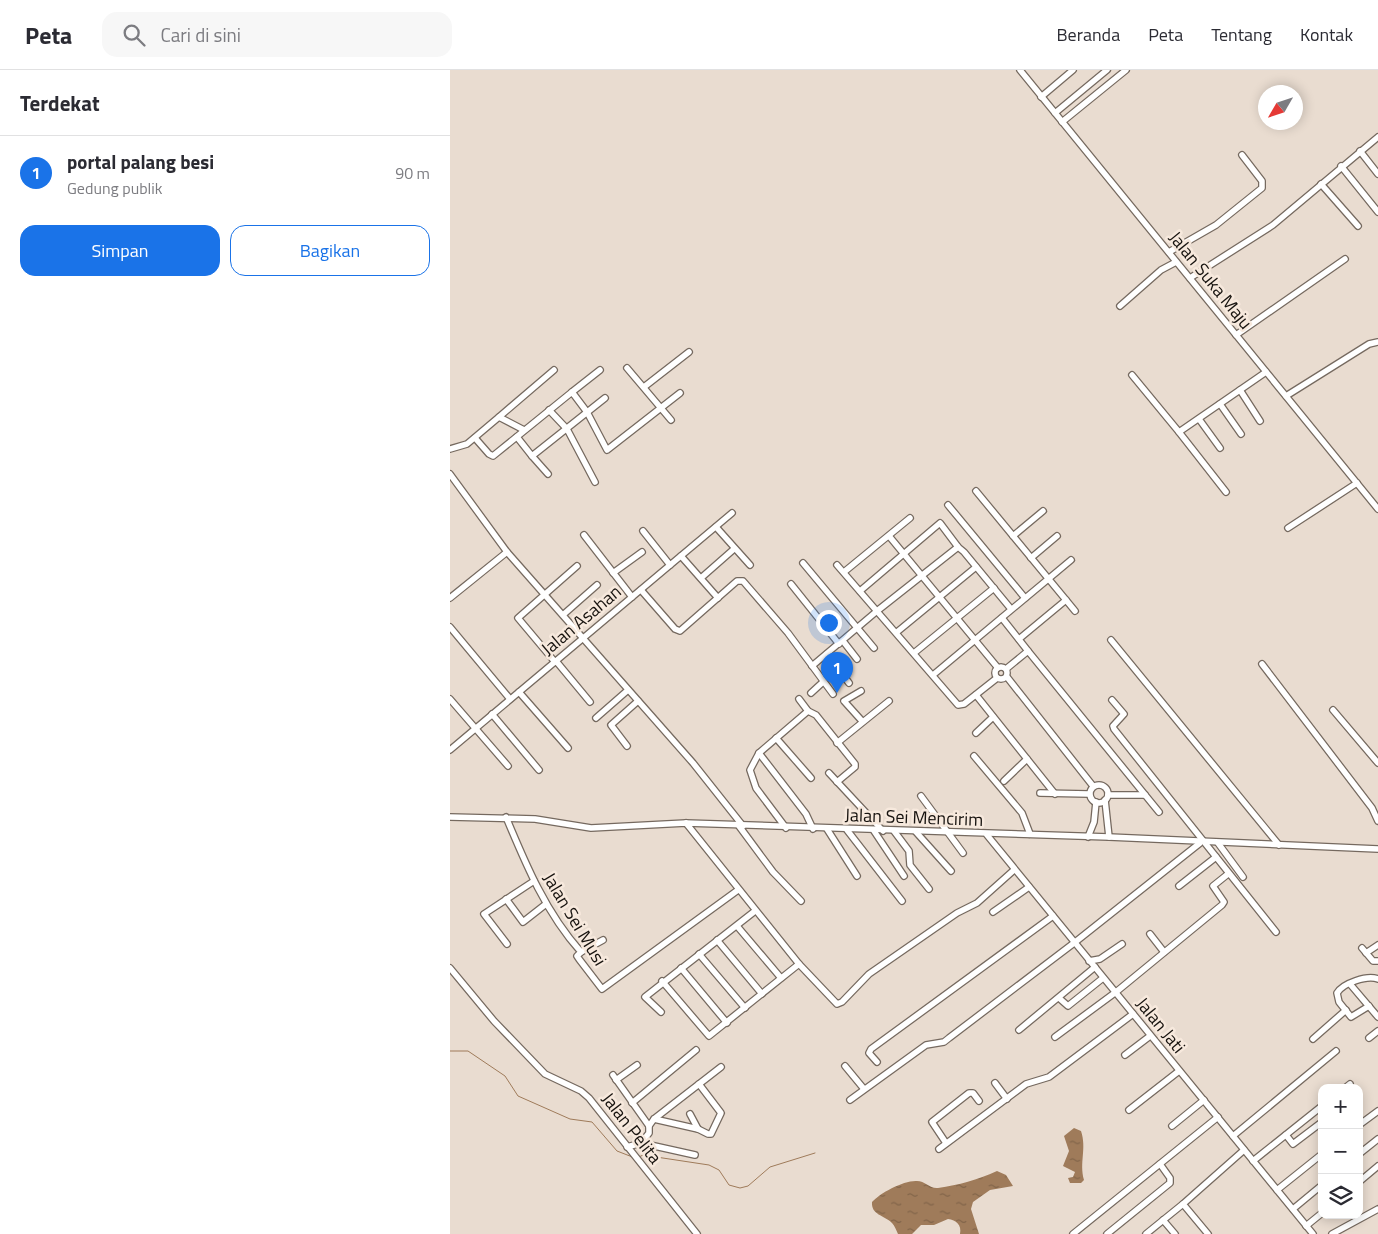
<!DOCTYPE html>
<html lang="id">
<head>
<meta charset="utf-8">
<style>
  :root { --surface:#fff; --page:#f7f7f7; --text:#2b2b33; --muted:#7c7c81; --line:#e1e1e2; --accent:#1a73e8 }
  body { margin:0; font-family:"Titillium Web",sans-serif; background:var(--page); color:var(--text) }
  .controls { position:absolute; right:15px; bottom:15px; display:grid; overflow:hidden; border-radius:10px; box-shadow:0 2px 12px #0003 }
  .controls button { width:45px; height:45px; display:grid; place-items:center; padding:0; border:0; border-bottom:1px solid var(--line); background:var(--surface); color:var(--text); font:25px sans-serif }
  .compass { position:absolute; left:808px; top:15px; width:45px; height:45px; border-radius:50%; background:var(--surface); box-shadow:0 2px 12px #0003; rotate:231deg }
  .you { position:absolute; left:378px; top:552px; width:18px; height:18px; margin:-12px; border:4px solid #fff; border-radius:50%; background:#1a73e8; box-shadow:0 0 0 8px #1a73e833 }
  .badge { display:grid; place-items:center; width:32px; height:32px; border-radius:50%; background:var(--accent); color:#fff; font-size:16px; font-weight:700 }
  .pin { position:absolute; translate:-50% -41px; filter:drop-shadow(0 1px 2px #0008) }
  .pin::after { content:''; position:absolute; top:26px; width:18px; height:15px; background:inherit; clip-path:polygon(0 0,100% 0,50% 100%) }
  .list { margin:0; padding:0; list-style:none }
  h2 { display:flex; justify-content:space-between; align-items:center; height:65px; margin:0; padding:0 20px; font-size:21px }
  h2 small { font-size:16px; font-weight:400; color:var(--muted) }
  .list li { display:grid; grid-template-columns:32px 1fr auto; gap:15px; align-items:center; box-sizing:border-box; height:75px; padding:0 20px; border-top:1px solid var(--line) }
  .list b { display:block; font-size:19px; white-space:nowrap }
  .list p { margin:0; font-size:16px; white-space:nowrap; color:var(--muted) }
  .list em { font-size:16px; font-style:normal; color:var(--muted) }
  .actions { display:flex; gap:10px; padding:15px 20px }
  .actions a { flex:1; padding:11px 0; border:1px solid var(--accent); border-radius:15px; text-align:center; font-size:18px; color:var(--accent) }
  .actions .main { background:var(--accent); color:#fff }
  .icon { flex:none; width:28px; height:28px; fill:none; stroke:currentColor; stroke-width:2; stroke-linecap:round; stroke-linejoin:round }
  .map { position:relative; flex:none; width:928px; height:1164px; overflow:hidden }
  header { display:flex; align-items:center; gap:30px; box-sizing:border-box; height:70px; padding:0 25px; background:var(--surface); border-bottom:1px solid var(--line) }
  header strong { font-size:24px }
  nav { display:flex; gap:28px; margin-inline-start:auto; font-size:18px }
  .search { width:350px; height:45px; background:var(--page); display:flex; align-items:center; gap:12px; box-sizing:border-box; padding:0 18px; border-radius:15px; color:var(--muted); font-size:19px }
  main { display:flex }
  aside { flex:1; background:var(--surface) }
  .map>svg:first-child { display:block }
  .water { fill:url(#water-ripples) }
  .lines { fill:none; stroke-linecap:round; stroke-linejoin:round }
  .stream { stroke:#9f7b5a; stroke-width:1 }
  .minor-casing { stroke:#75695f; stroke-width:8 }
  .minor { stroke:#fff; stroke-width:5.5 }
  .labels { text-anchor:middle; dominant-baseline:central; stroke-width:5; stroke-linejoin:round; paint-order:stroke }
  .street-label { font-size:18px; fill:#17130f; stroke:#f7e9dd }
</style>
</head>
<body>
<header>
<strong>Peta</strong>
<div class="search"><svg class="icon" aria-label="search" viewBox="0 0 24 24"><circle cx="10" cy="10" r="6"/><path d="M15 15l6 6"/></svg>Cari di sini</div>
<nav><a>Beranda</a><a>Peta</a><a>Tentang</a><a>Kontak</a></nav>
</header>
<main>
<aside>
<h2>Terdekat<small></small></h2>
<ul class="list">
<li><span class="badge">1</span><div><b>portal palang besi</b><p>Gedung publik</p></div><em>90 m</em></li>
</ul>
<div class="actions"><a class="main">Simpan</a><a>Bagikan</a></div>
</aside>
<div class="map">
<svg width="928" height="1164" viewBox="0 0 928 1164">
  <defs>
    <pattern id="water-ripples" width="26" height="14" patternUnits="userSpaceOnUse" patternTransform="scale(1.25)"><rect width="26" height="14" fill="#9f7b5a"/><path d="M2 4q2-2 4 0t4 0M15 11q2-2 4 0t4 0" fill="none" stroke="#816449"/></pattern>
  </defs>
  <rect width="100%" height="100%" fill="#e9dcd0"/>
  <g class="water">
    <path d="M 624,1058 L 631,1061 C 637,1079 629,1092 634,1110 L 631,1113 L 620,1113 L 618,1108 L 623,1107 L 625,1102 L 613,1096 L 619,1081 L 614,1066 Z"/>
    <path d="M 547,1101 L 556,1105 L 563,1116 L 540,1120 L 523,1132 L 521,1139 L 529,1164 L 510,1164 C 512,1155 506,1150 498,1149 L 484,1155 L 471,1155 L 462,1164 L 448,1164 C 446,1160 445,1156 442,1153 C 434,1145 421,1145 422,1132 C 430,1123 454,1110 467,1111 C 475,1111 480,1119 488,1118 C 509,1115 527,1110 547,1101 Z"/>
  </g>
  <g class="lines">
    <g class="stream">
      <polyline points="0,981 18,981 55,1006 68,1026 120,1049 142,1052 167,1081 185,1088"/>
      <polyline points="189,1087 193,1085 259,1095 269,1100 279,1115 290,1118 298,1116 320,1097 365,1083"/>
    </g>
    <g class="minor-casing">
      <g id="minor">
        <polyline points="570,0 928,439"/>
        <polyline points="591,27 623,0"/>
        <polyline points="605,43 657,0"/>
        <polyline points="612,52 676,0"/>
        <polyline points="910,81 928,104"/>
        <polyline points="891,96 928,142"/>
        <polyline points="871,114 908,156"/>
        <polyline points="719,182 766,155 812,118 812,111 792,85"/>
        <polyline points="740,208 823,155 928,67"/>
        <polyline points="670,236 711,200 726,192"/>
        <polyline points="786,265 895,189"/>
        <polyline points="177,298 221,350"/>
        <polyline points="682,305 729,362"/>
        <polyline points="194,317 239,282"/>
        <polyline points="790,320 810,351"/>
        <polyline points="122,322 150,300"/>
        <polyline points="836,326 919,274 928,272"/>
        <polyline points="770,334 791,364"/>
        <polyline points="99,340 117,359 145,412"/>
        <polyline points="49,347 104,300"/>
        <polyline points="749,349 770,378"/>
        <polyline points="67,367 82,386 155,328"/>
        <polyline points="25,368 39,384 43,386 122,322 137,342 157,380 230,323"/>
        <polyline points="0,379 17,374 49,347 74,360"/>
        <polyline points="82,386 98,404"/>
        <polyline points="0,404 57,482 243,693 293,756"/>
        <polyline points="526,421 616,530 569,569"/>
        <polyline points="776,422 729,362 816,302"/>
        <polyline points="498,435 575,528"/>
        <polyline points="266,457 300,495"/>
        <polyline points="838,458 907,413"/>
        <polyline points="193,461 220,495"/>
        <polyline points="134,465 182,527"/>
        <polyline points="439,466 548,598"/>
        <polyline points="563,466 593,441"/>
        <polyline points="231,486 268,528"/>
        <polyline points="581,488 607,466"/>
        <polyline points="353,493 424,578"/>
        <polyline points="387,495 508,635 514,634 547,608"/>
        <polyline points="394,502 460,448"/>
        <polyline points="163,503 192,482"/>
        <polyline points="251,508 284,479"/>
        <polyline points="341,514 389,574"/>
        <polyline points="191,520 225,559 230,561 287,511 293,511 338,563 383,624"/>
        <polyline points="410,521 490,453 508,477 514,482 561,539"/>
        <polyline points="0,528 57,482"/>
        <polyline points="616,530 625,541"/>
        <polyline points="114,544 147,515"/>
        <polyline points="552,548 578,581"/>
        <polyline points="0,557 60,629"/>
        <polyline points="447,562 526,497"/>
        <polyline points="661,570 829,775"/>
        <polyline points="393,571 407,589"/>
        <polyline points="464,583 544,518"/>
        <polyline points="377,584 399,613"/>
        <polyline points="106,591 140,632"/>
        <polyline points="105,592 68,548 127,496"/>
        <polyline points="812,594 922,738 928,751"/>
        <polyline points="362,596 427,541 508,477"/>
        <circle cx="551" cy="603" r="6"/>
        <polyline points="556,599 578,581 709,742"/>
        <polyline points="483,605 621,490"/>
        <polyline points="557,607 643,716"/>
        <polyline points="411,621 394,631 412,651"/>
        <polyline points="69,622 118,678"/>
        <polyline points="361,623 373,612"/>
        <polyline points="526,625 605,724"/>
        <polyline points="0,629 58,696"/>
        <polyline points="349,629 358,641 366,645 405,694 405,697 387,712"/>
        <polyline points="662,630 674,644 663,656 664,659 826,862"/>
        <polyline points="883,640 928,693"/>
        <polyline points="42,644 89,700"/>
        <polyline points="146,648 178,620"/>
        <polyline points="526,663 543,647"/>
        <polyline points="326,668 361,708"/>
        <polyline points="387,673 439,631"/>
        <polyline points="177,676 161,655 188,631"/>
        <polyline points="0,680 282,443"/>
        <polyline points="309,683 356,744 363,759"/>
        <polyline points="524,686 572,743 580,764"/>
        <polyline points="379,703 433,761"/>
        <polyline points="554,711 577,689"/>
        <circle cx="649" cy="724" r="9"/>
        <polyline points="590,723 639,724"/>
        <polyline points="658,725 695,725"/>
        <polyline points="471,726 513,783"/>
        <polyline points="655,730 659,767"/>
        <polyline points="0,747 85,749 141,758 236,753 659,767 928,779"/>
        <path d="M 56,747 C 76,795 96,843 131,882 L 127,886 L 129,889 L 152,919 L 288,820"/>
        <polyline points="236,753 349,894 387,934 392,932 419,904 507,843 527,833 564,800"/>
        <polyline points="289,756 323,802 351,831"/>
        <polyline points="336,758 306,718 300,700 309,683 358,641"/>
        <polyline points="377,759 407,806"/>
        <polyline points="397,760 452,831"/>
        <polyline points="424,761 454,806"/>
        <polyline points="444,761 459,781 460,795 479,819"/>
        <polyline points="466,762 501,801"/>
        <polyline points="537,765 863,1164"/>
        <polyline points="638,767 644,752 646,732"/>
        <polyline points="768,773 793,807"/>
        <polyline points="729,816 766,787"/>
        <polyline points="56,829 73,852 96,834"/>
        <polyline points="543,842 579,817"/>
        <polyline points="287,856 331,908"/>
        <polyline points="700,864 714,882"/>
        <polyline points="267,870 312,924"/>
        <polyline points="57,874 34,844 84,811"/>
        <polyline points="912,878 923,891 928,891"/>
        <polyline points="131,882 153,870"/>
        <polyline points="916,883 928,875"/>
        <polyline points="249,884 295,938"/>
        <polyline points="639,891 650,889 672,874"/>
        <polyline points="0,898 44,951 95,1004 131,1021 139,1028 247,1164"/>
        <polyline points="231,898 277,953"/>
        <polyline points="212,911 259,966 349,894"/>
        <polyline points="900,914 928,947"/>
        <polyline points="609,928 618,936 653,908"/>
        <path d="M 919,936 L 901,947 L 889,932 L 887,923 C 893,913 917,905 928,909"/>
        <polyline points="211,942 195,927 305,841"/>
        <polyline points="569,960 645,897"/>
        <polyline points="605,967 666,922 772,835 774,832 763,816 778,804"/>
        <polyline points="919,968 928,961"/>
        <polyline points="863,969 896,940"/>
        <polyline points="675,985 700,966"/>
        <polyline points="427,992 419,983 421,979 603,846"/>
        <polyline points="395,996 414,1019"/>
        <polyline points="163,1005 199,1056 199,1063 191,1073"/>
        <polyline points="166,1010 187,995"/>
        <polyline points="545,1013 557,1029"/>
        <polyline points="895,1018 900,1014"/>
        <polyline points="400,1030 476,975 494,972 499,968 624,873 750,773"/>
        <polyline points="182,1033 246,980"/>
        <polyline points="679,1040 729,1001"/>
        <polyline points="240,1044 248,1059 258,1064 261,1064 271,1043 249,1014"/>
        <polyline points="204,1049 248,1059"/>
        <polyline points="909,1055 928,1041"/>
        <polyline points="199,1056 204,1049 271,997"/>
        <polyline points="722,1056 754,1030"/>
        <polyline points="836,1065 843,1074 872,1052"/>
        <polyline points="783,1066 886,981"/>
        <polyline points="496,1073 482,1052 519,1023 523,1023 529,1031"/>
        <polyline points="177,1077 191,1073 245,1085"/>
        <polyline points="489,1079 576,1014 599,1007 683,944"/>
        <polyline points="909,1084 928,1069"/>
        <polyline points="803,1091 872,1036"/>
        <polyline points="909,1112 928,1096"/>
        <polyline points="827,1120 872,1084"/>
        <polyline points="843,1139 872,1115"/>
        <polyline points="713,1150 725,1164"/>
        <polyline points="856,1156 872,1143"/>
        <polyline points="623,1164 768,1047"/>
        <polyline points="657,1164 720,1113 720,1108 710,1094"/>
        <polyline points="696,1164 733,1134"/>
        <polyline points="758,1164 733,1134 794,1080"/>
        <polyline points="882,1164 928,1139"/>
      </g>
    </g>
    <use href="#minor" class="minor"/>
  </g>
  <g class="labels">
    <g class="street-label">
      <text transform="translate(761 210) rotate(51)">Jalan Suka Maju</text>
      <text transform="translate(131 550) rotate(-40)">Jalan Asahan</text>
      <text transform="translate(464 747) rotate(2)">Jalan Sei Mencirim</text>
      <text transform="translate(125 849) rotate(59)">Jalan Sei Musi</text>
      <text transform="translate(711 955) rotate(51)">Jalan Jati</text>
      <text transform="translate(182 1058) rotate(52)">Jalan Pelita</text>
    </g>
  </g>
</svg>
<div class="controls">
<button>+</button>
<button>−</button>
<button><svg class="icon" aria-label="layers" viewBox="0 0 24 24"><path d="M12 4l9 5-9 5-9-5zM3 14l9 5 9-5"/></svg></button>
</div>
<svg class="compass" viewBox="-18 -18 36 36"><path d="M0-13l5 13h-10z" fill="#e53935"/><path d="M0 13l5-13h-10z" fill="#7c7c81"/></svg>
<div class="you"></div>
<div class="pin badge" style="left:387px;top:623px">1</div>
</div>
</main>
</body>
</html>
